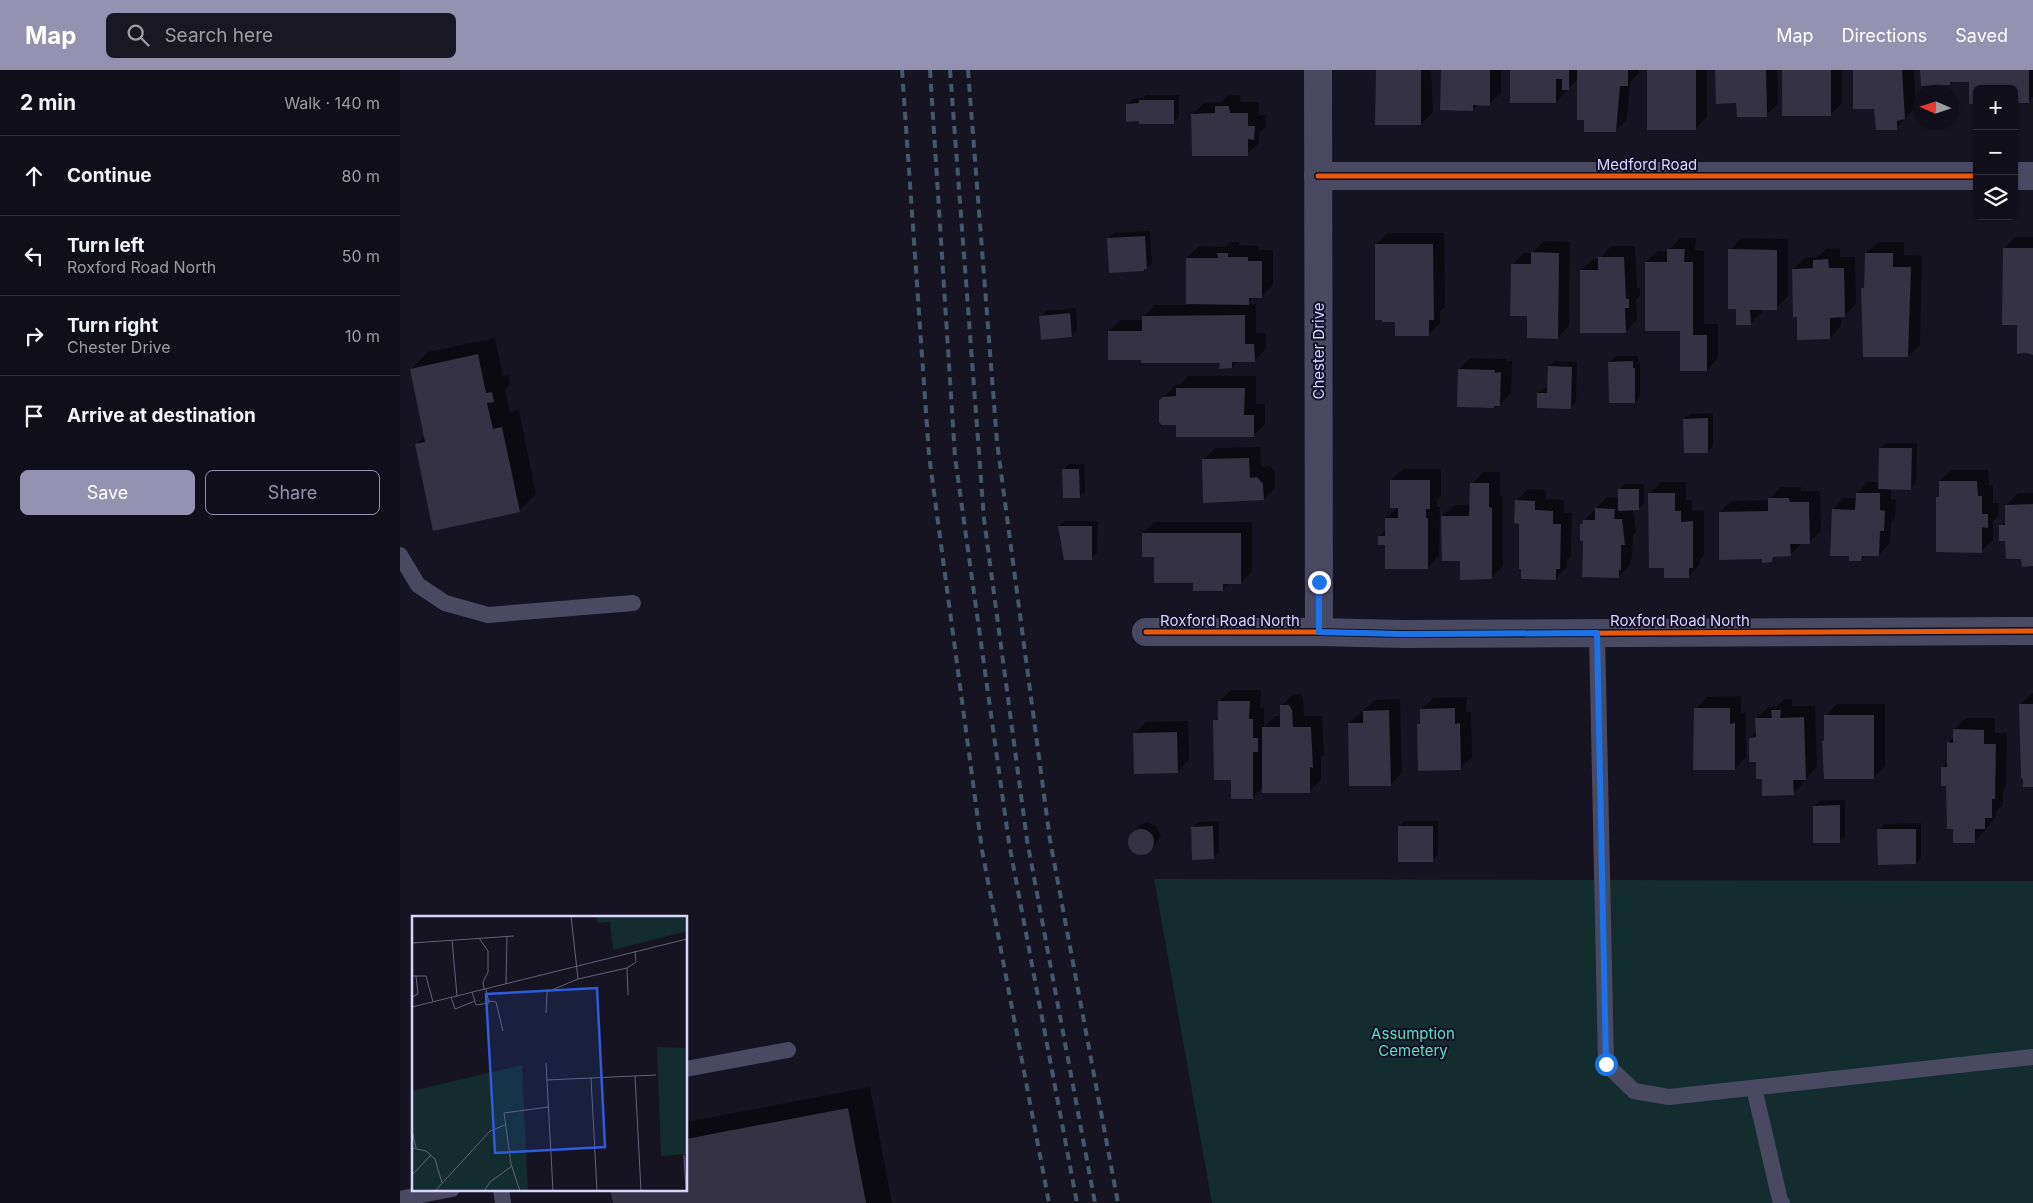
<!DOCTYPE html>
<html lang="en">
<head>
<meta charset="utf-8">
<style>
  :root { --surface:#100f19; --page:#191822; --text:#f1f3f6; --muted:#9c9ca2; --line:#302f38; --accent:#9591b1 }
  body { margin:0; font-family:Inter,sans-serif; background:var(--page); color:var(--text) }
  .controls { position:absolute; right:15px; top:15px; display:grid; overflow:hidden; border-radius:8px; box-shadow:0 1px 4px #0004 }
  .controls button { width:45px; height:45px; display:grid; place-items:center; padding:0; border:0; border-bottom:1px solid var(--line); background:var(--surface); color:var(--text); font:25px sans-serif }
  .compass { position:absolute; left:1513px; top:15px; width:45px; height:45px; border-radius:50%; background:var(--surface); box-shadow:0 1px 4px #0004; rotate:273deg }
  .stop { position:absolute; width:15px; height:15px; margin:-11px; border:4px solid #1a73e8; border-radius:50%; background:#fff }
  .stop.end { background:#1a73e8; border-color:#fff; box-shadow:0 1px 5px #0008 }
  .list { margin:0; padding:0; list-style:none }
  h2 { display:flex; justify-content:space-between; align-items:center; height:65px; margin:0; padding:0 20px; font-size:21px }
  h2 small { font-size:16px; font-weight:400; color:var(--muted) }
  .list li { display:grid; grid-template-columns:32px 1fr auto; gap:15px; align-items:center; box-sizing:border-box; height:80px; padding:0 20px; border-top:1px solid var(--line) }
  .list b { display:block; font-size:19px; white-space:nowrap }
  .list p { margin:0; font-size:16px; white-space:nowrap; color:var(--muted) }
  .list em { font-size:16px; font-style:normal; color:var(--muted) }
  .actions { display:flex; gap:10px; padding:15px 20px }
  .actions a { flex:1; padding:11px 0; border:1px solid var(--accent); border-radius:8px; text-align:center; font-size:18px; color:var(--accent) }
  .actions .main { background:var(--accent); color:#fff }
  .icon { flex:none; width:28px; height:28px; fill:none; stroke:currentColor; stroke-width:2; stroke-linecap:round; stroke-linejoin:round }
  .map { position:relative; flex:none; width:1633px; height:1133px; overflow:hidden }
  header { display:flex; align-items:center; gap:30px; box-sizing:border-box; height:70px; padding:0 25px; background:var(--accent); color:#fff }
  header strong { font-size:24px }
  nav { display:flex; gap:28px; margin-inline-start:auto; font-size:18px }
  .search { width:350px; height:45px; background:var(--page); display:flex; align-items:center; gap:12px; box-sizing:border-box; padding:0 18px; border-radius:8px; color:var(--muted); font-size:19px }
  main { display:flex }
  aside { flex:1; background:var(--surface) }
  .map>svg:first-child { display:block }
  .green { fill:#132c2d }
  .shadow { fill:#0007 }
  .building { fill:#343243 }
  .lines { fill:none; stroke-linecap:round; stroke-linejoin:round }
  .lane { stroke:#4a4962; stroke-width:16 }
  .street { stroke:#4a4962; stroke-width:28 }
  .rail { stroke:#43596b; stroke-width:4; stroke-dasharray:8 6; stroke-linecap:butt }
  .cycleway-casing { stroke:#130f26; stroke-width:8 }
  .cycleway { stroke:#e8590c; stroke-width:5 }
  .route { stroke:#1a73e8; stroke-width:6 }
  .labels { text-anchor:middle; dominant-baseline:central; stroke-width:4; stroke-linejoin:round; paint-order:stroke }
  .street-label { font-size:15px; fill:#d9d4ff; stroke:#130f26 }
  .park-label { font-size:15px; fill:#5fe0c0; stroke:#130f26 }
  .inset-road { fill:none; stroke:#64617a; stroke-width:1 }
  .view { fill:#305bdc; fill-opacity:0.15; stroke:#305bdc; stroke-width:2.5 }
  .inset-edge { fill:none; stroke:#d9d4ff; stroke-width:2.5 }
</style>
</head>
<body>
<header>
<strong>Map</strong>
<div class="search"><svg class="icon" aria-label="search" viewBox="0 0 24 24"><circle cx="10" cy="10" r="6"/><path d="M15 15l6 6"/></svg>Search here</div>
<nav><a>Map</a><a>Directions</a><a>Saved</a></nav>
</header>
<main>
<aside>
<h2>2 min<small>Walk · 140 m</small></h2>
<ul class="list">
<li><svg class="icon" aria-label="ahead" viewBox="0 0 24 24"><path d="M12 20V5M6 11l6-6 6 6"/></svg><div><b>Continue</b></div><em>80 m</em></li>
<li><svg class="icon" aria-label="left" viewBox="0 0 24 24"><path d="M17 20v-9H6M10 6l-5 5 5 5"/></svg><div><b>Turn left</b><p>Roxford Road North</p></div><em>50 m</em></li>
<li><svg class="icon" aria-label="right" viewBox="0 0 24 24"><path d="M7 20v-9h11M14 6l5 5-5 5"/></svg><div><b>Turn right</b><p>Chester Drive</p></div><em>10 m</em></li>
<li><svg class="icon" aria-label="arrive" viewBox="0 0 24 24"><path d="M6 21V4h12l-3 4 3 4H6"/></svg><div><b>Arrive at destination</b></div></li>
</ul>
<div class="actions"><a class="main">Save</a><a>Share</a></div>
</aside>
<div class="map">
<svg width="1633" height="1133" viewBox="0 0 1633 1133">
  <rect width="100%" height="100%" fill="#161421"/>
  <polygon class="green" points="754,809 1633,811 1633,1133 812,1133"/>
  <g class="shadow">
    <polygon points="977,0 1031,0 1033,42 1021,54"/>
    <polygon points="1042,0 1101,0 1101,23 1089,34 1078,34 1072,40"/>
    <polygon points="1111,0 1239,0 1239,3 1230,12 1227,49 1216,61 1185,49 1178,9 1156,32"/>
    <polygon points="1248,0 1307,0 1307,47 1295,59"/>
    <polygon points="1316,0 1377,0 1378,34 1366,45 1337,32"/>
    <polygon points="1383,0 1442,0 1442,33 1430,45"/>
    <polygon points="1454,0 1514,0 1516,36 1496,59 1475,38"/>
    <polygon points="1522,0 1633,0 1633,27 1628,32 1614,34 1614,19 1571,11 1553,11 1550,14"/>
    <polygon points="746,25 779,25 779,47 773,52 740,50 727,34 733,29 743,28"/>
    <polygon points="828,25 840,25 841,32 859,32 859,45 866,45 866,57 859,63 859,73 847,84 792,44 804,33 821,32"/>
    <polygon points="750,161 752,193 744,200 708,169 714,163"/>
    <polygon points="988,163 1044,163 1045,237 1040,241 1040,253 1029,264 997,251 976,175"/>
    <polygon points="1615,167 1633,167 1633,284 1618,254 1604,179"/>
    <polygon points="1280,168 1296,168 1295,180 1304,181 1304,254 1318,254 1318,288 1307,300 1282,260 1246,192 1258,181 1268,181"/>
    <polygon points="1341,168 1388,169 1388,227 1376,238 1362,238 1362,242 1350,254 1337,238 1330,180"/>
    <polygon points="1144,171 1170,172 1169,256 1158,267 1129,245 1112,195 1124,183 1132,183"/>
    <polygon points="830,172 839,172 839,175 859,176 859,180 873,180 873,215 861,227 855,227 847,234 856,234 856,263 866,263 866,279 854,291 838,291 832,297 821,291 743,288 709,261 721,250 743,250 743,247 755,235 788,235 787,188 799,176 825,177"/>
    <polygon points="1478,172 1504,172 1504,185 1522,186 1520,275 1508,286 1463,219 1465,216 1466,183"/>
    <polygon points="1211,176 1235,176 1237,218 1240,218 1240,225 1236,229 1237,250 1225,262 1181,201 1193,189 1200,189"/>
    <polygon points="1440,178 1440,187 1455,187 1456,234 1444,246 1441,246 1441,256 1430,268 1398,245 1393,199 1405,188 1417,187 1426,179"/>
    <polygon points="676,238 677,260 672,265 640,247 646,241"/>
    <polygon points="95,268 103,306 109,305 110,314 105,320 110,342 119,340 136,424 119,441 16,375 25,366 11,299 28,282"/>
    <polygon points="1215,286 1238,286 1238,293 1240,293 1240,326 1235,332 1210,292"/>
    <polygon points="1070,288 1106,289 1106,292 1112,291 1111,323 1099,335 1094,337 1059,299"/>
    <polygon points="1155,291 1177,292 1176,332 1170,338 1138,323 1144,318 1149,318 1149,297"/>
    <polygon points="788,306 856,306 856,334 865,334 865,354 853,366 777,354 761,330 775,315 780,315"/>
    <polygon points="1313,343 1313,376 1307,382 1284,349 1290,344"/>
    <polygon points="1485,373 1517,373 1516,413 1510,418 1491,418 1491,429 1496,430 1495,448 1491,453 1490,473 1479,485 1466,485 1461,490 1450,485 1433,439 1444,428 1457,428 1457,423 1468,412 1480,412 1480,378"/>
    <polygon points="860,377 861,397 869,396 875,402 875,417 864,429 803,390 815,378"/>
    <polygon points="669,394 684,394 685,422 679,427 664,399"/>
    <polygon points="1003,399 1041,399 1041,426 1037,430 1037,437 1040,437 1039,486 1028,497 986,474 979,466 986,459 986,448 998,437 991,410"/>
    <polygon points="1552,400 1588,400 1589,415 1593,415 1593,433 1599,433 1599,445 1593,451 1593,470 1581,481 1538,427 1540,425 1540,411"/>
    <polygon points="1083,402 1100,402 1100,426 1103,426 1103,496 1092,508 1061,490 1042,446 1054,435 1071,435 1072,414"/>
    <polygon points="1261,412 1286,412 1286,430 1292,430 1292,441 1304,440 1304,485 1300,489 1300,495 1289,506 1249,424"/>
    <polygon points="1225,414 1244,414 1244,433 1238,439 1233,439 1236,462 1233,466 1232,487 1230,495 1219,506 1184,470 1181,454 1207,427 1219,428 1219,420"/>
    <polygon points="1381,417 1401,417 1401,421 1420,421 1421,461 1409,472 1402,473 1390,485 1377,485 1372,491 1364,488 1320,442 1331,431 1369,430"/>
    <polygon points="1128,419 1146,420 1146,429 1164,430 1164,443 1172,443 1171,486 1167,490 1167,497 1155,509 1120,452 1116,431"/>
    <polygon points="1618,423 1633,423 1633,495 1623,488 1601,456 1606,450 1606,435"/>
    <polygon points="665,451 698,451 697,483 691,488 659,456"/>
    <polygon points="755,452 852,452 852,501 841,513 830,513 823,520 755,486 743,463"/>
    <polygon points="831,620 861,620 860,638 864,638 864,657 875,646 881,646 881,636 893,624 900,624 903,628 904,646 922,646 924,685 921,687 921,710 909,722 863,717 852,728 832,709 815,651 819,646 819,632"/>
    <polygon points="1633,623 1633,716 1624,707 1621,634"/>
    <polygon points="1341,626 1341,643 1346,642 1346,687 1335,699 1296,639 1307,627"/>
    <polygon points="1067,627 1066,642 1071,642 1072,687 1060,699 1018,655 1021,652 1022,639 1033,628"/>
    <polygon points="1000,629 1002,703 990,715 949,653 975,630"/>
    <polygon points="1384,629 1392,629 1392,636 1415,636 1417,697 1393,724 1363,708 1350,668 1357,661 1357,648 1368,637 1377,636"/>
    <polygon points="1437,634 1485,634 1485,696 1473,708 1423,672 1426,669 1426,646"/>
    <polygon points="1566,648 1595,648 1595,663 1607,663 1606,716 1603,719 1603,735 1596,741 1596,747 1574,772 1555,757 1547,715 1542,697 1548,692 1548,673 1554,667 1554,659"/>
    <polygon points="788,651 789,690 777,702 734,664 746,652"/>
    <polygon points="1445,730 1445,766 1439,772 1414,736 1420,731"/>
    <polygon points="819,751 819,782 813,788 793,757 798,752"/>
    <polygon points="1005,751 1038,751 1038,785 1032,790 999,757"/>
    <polygon points="747,752 756,756 761,765 756,774 750,780 741,784 732,781 728,771 739,756"/>
    <polygon points="1521,753 1521,788 1516,793 1479,760 1484,754"/>
    <polygon points="470,1017 492,1133 214,1133 286,1119 286,1052"/>
  </g>
  <g class="building">
    <polygon points="976,0 1021,0 1021,55 975,55"/>
    <polygon points="1041,0 1090,0 1090,36 1073,35 1073,41 1040,40"/>
    <polygon points="1110,0 1169,0 1169,20 1162,20 1162,9 1156,9 1156,33 1110,33"/>
    <polygon points="1177,0 1228,0 1228,16 1220,16 1216,62 1184,62 1184,50 1177,50"/>
    <rect x="1247" y="0" width="49" height="60"/>
    <polygon points="1315,0 1366,0 1367,47 1337,47 1336,33 1316,34"/>
    <rect x="1382" y="0" width="49" height="46"/>
    <polygon points="1453,0 1502,0 1505,49 1497,51 1497,60 1476,60 1474,39 1453,39"/>
    <polygon points="1520,0 1629,0 1629,33 1614,33 1614,19 1577,19 1577,34 1569,34 1569,12 1550,12 1550,15 1521,16"/>
    <polygon points="739,30 774,30 774,54 739,54 739,51 726,52 726,34 739,33"/>
    <polygon points="815,36 829,36 830,43 848,43 848,56 855,56 854,70 848,69 848,86 792,86 791,44 815,43"/>
    <polygon points="745,166 747,199 744,199 744,201 709,203 707,168"/>
    <polygon points="975,174 1033,174 1034,250 1029,250 1029,266 995,266 995,252 982,252 982,250 975,250"/>
    <polygon points="1603,178 1633,178 1633,285 1626,283 1617,284 1617,255 1602,255"/>
    <polygon points="1267,179 1285,179 1284,192 1293,192 1293,265 1307,265 1307,301 1280,301 1280,261 1245,261 1245,192 1267,192"/>
    <polygon points="1328,179 1377,180 1377,240 1350,240 1351,255 1336,255 1336,239 1328,239"/>
    <polygon points="1131,182 1159,183 1158,269 1127,268 1127,246 1110,246 1111,194 1131,194"/>
    <polygon points="817,183 828,183 828,187 848,187 848,191 862,191 862,228 849,228 849,235 786,234 786,188 818,188"/>
    <polygon points="1465,183 1493,183 1493,197 1511,197 1508,287 1463,287 1461,218 1464,218"/>
    <polygon points="1198,187 1224,187 1226,229 1229,229 1229,238 1225,238 1226,263 1180,263 1180,200 1198,200"/>
    <polygon points="1428,189 1429,198 1444,198 1445,247 1430,248 1430,269 1397,270 1397,247 1393,247 1392,199 1413,198 1413,190"/>
    <polygon points="670,243 672,267 641,270 639,246"/>
    <polygon points="845,245 845,274 854,274 855,292 832,292 832,298 819,299 820,293 741,293 741,290 708,290 708,261 742,261 742,246"/>
    <polygon points="78,284 86,323 92,322 94,332 87,333 93,359 102,357 120,442 33,461 15,374 25,372 10,299"/>
    <polygon points="1233,291 1233,298 1235,298 1235,333 1209,333 1208,292"/>
    <polygon points="1148,296 1172,297 1171,339 1137,338 1137,323 1147,323"/>
    <polygon points="1058,299 1095,300 1095,303 1101,302 1100,336 1094,336 1094,338 1057,337"/>
    <polygon points="776,318 845,318 844,345 854,345 854,367 776,367 776,355 762,355 759,352 759,330 763,327 776,326"/>
    <polygon points="1308,348 1308,383 1284,383 1283,349"/>
    <polygon points="1479,378 1512,378 1511,420 1478,419"/>
    <polygon points="849,388 850,408 857,407 863,414 864,430 803,433 802,389"/>
    <polygon points="662,399 679,399 680,428 663,428"/>
    <polygon points="990,410 1030,410 1030,439 1026,439 1026,448 1028,448 1028,499 985,499 985,475 978,475 978,466 985,466 985,448 998,448 998,438 990,438"/>
    <polygon points="1539,411 1577,411 1578,426 1582,426 1582,444 1588,444 1588,458 1582,457 1582,483 1536,482 1536,427 1539,427"/>
    <polygon points="1070,413 1089,413 1089,437 1092,438 1092,509 1060,510 1060,491 1042,491 1041,446 1069,446"/>
    <polygon points="1218,419 1239,419 1239,440 1218,441"/>
    <polygon points="1248,423 1275,423 1275,441 1281,441 1281,452 1293,451 1293,498 1289,498 1289,508 1264,508 1264,498 1249,498"/>
    <polygon points="1456,423 1480,423 1480,440 1485,441 1484,461 1480,461 1479,486 1462,486 1461,491 1449,491 1449,486 1430,486 1432,439 1455,440"/>
    <polygon points="1368,428 1389,428 1390,432 1409,432 1410,474 1390,474 1391,486 1373,487 1372,492 1362,493 1362,489 1319,490 1319,442 1368,441"/>
    <polygon points="1115,430 1135,431 1135,440 1153,441 1153,454 1161,454 1160,499 1156,499 1156,510 1121,509 1121,499 1119,499 1119,454 1114,453"/>
    <polygon points="1633,434 1633,496 1622,497 1621,489 1606,489 1605,471 1599,471 1599,455 1605,455 1605,435"/>
    <polygon points="1195,438 1215,439 1214,449 1222,449 1225,475 1221,475 1221,500 1219,500 1219,508 1182,507 1183,471 1180,471 1180,454 1182,454 1183,450 1195,450"/>
    <polygon points="658,456 692,456 692,490 664,490"/>
    <polygon points="742,463 841,463 841,514 823,514 823,521 793,521 793,513 754,513 754,487 742,487"/>
    <polygon points="818,631 850,631 849,649 853,649 853,668 858,668 858,682 853,682 853,729 831,729 831,710 814,710 813,650 818,650"/>
    <polygon points="1619,634 1633,634 1633,717 1623,717 1623,709 1621,708"/>
    <polygon points="880,635 889,635 892,640 893,657 911,657 913,698 910,697 910,723 862,723 862,657 880,657"/>
    <polygon points="1055,638 1055,654 1060,653 1061,700 1018,701 1017,654 1020,654 1020,639"/>
    <polygon points="1294,638 1330,638 1330,654 1335,653 1335,700 1293,700"/>
    <polygon points="989,640 991,716 949,716 948,653 963,653 963,641"/>
    <polygon points="1371,640 1381,640 1380,648 1404,647 1406,710 1393,710 1394,725 1362,726 1362,709 1356,709 1356,692 1349,692 1349,668 1356,667 1355,648 1372,648"/>
    <polygon points="1424,645 1474,645 1474,709 1424,709 1422,671 1424,671"/>
    <polygon points="1553,659 1584,660 1584,674 1596,674 1595,729 1592,729 1592,748 1585,748 1585,759 1575,759 1575,773 1553,773 1553,759 1547,759 1546,716 1541,716 1541,697 1547,697 1547,672 1553,673"/>
    <polygon points="777,662 778,703 734,704 733,663"/>
    <polygon points="1440,735 1440,773 1413,773 1413,736"/>
    <polygon points="813,756 814,789 792,790 791,757"/>
    <rect x="998" y="756" width="35" height="36"/>
    <circle cx="741" cy="772" r="13"/>
    <polygon points="1477,759 1516,759 1516,794 1478,795"/>
    <polygon points="448,1038 466,1133 213,1133 210,1119 286,1119 286,1069"/>
  </g>
  <g class="lines">
    <g class="lane">
      <polyline points="0,485 18,515 45,533 88,545 233,533"/>
      <polyline points="1197,563 1206,994 1234,1021 1269,1027 1633,987"/>
      <polyline points="286,999 388,980"/>
      <polyline points="1354,1018 1380,1130 1382,1133"/>
      <polyline points="101,1119 103,1133"/>
      <polyline points="0,1129 52,1119"/>
    </g>
    <g class="street">
      <polyline points="918,0 919,562"/>
      <polyline points="918,106 1577,106"/>
      <polyline points="1614,106 1633,106"/>
      <polyline points="746,562 919,562 1003,564 1633,561"/>
    </g>
    <g class="rail">
      <polyline points="502,0 529,385 582,780 649,1133"/>
      <polyline points="530,0 555,387 609,773 677,1133"/>
      <polyline points="550,0 584,449 627,770 695,1133"/>
      <polyline points="568,0 597,372 650,770 718,1133"/>
    </g>
    <g class="cycleway-casing">
      <g id="cycleway">
        <polyline points="918,106 1577,106"/>
        <polyline points="746,562 919,562 1003,564 1633,561"/>
      </g>
    </g>
    <use href="#cycleway" class="cycleway"/>
  </g>
  <g class="lines">
    <polyline class="route" points="919,512 919,562 1003,564 1197,563 1206,994"/>
  </g>
  <g class="labels">
    <g class="street-label">
      <text x="1247" y="94">Medford Road</text>
      <text transform="translate(918 281) rotate(-90)">Chester Drive</text>
      <text x="830" y="550">Roxford Road North</text>
      <text x="1280" y="550">Roxford Road North</text>
    </g>
    <g class="park-label">
      <text x="1013" y="963">Assumption<tspan x="1013" dy="17">Cemetery</tspan></text>
    </g>
  </g>
  <g transform="translate(12 846)">
    <rect width="275" height="275" fill="#161421"/>
    <path d="M 184,0 L 275,0 L 275,15 L 201,34 L 198,6 L 186,7 ZM 245,131 L 275,132 L 275,238 L 249,240 ZM 110,149 L 116,275 L 0,275 L 0,175 Z" fill="#132c2d"/>
    <path class="inset-road" d="M 67,22 L 76,35 L 76,56 L 71,66 L 72,73M 40,24 L 45,80M 0,27 L 102,20M 0,60 L 14,60 L 21,86M 166,63 L 215,52M 94,68 L 95,20M 60,76 L 64,89 L 77,87 L 74,73M 216,79 L 215,52 L 224,46 L 223,35M 0,81 L 6,78 L 4,60M 39,81 L 43,93 L 63,85M 77,85 L 84,86 L 91,115M 0,91 L 275,23M 134,97 L 135,76 L 166,63 L 159,0M 134,147 L 141,275M 223,160 L 229,275M 179,162 L 185,275M 135,164 L 244,159M 0,214 L 4,232M 0,232 L 14,235 L 23,243 L 30,267M 272,239 L 274,275M 0,259 L 19,239M 23,275 L 78,215 L 93,209M 72,275 L 78,266 L 100,250M 108,275 L 99,248 L 92,197 L 136,191"/>
    <path class="view" d="M 185,72 L 193,231 L 83,237 L 74,78 Z"/>
    <rect width="275" height="275" class="inset-edge"/>
  </g>
</svg>
<div class="controls">
<button>+</button>
<button>−</button>
<button><svg class="icon" aria-label="layers" viewBox="0 0 24 24"><path d="M12 4l9 5-9 5-9-5zM3 14l9 5 9-5"/></svg></button>
</div>
<svg class="compass" viewBox="-18 -18 36 36"><path d="M0-13l5 13h-10z" fill="#e53935"/><path d="M0 13l5-13h-10z" fill="#9c9ca2"/></svg>
<div class="stop" style="left:1206px;top:994px"></div>
<div class="stop end" style="left:919px;top:512px"></div>
</div>
</main>
</body>
</html>
